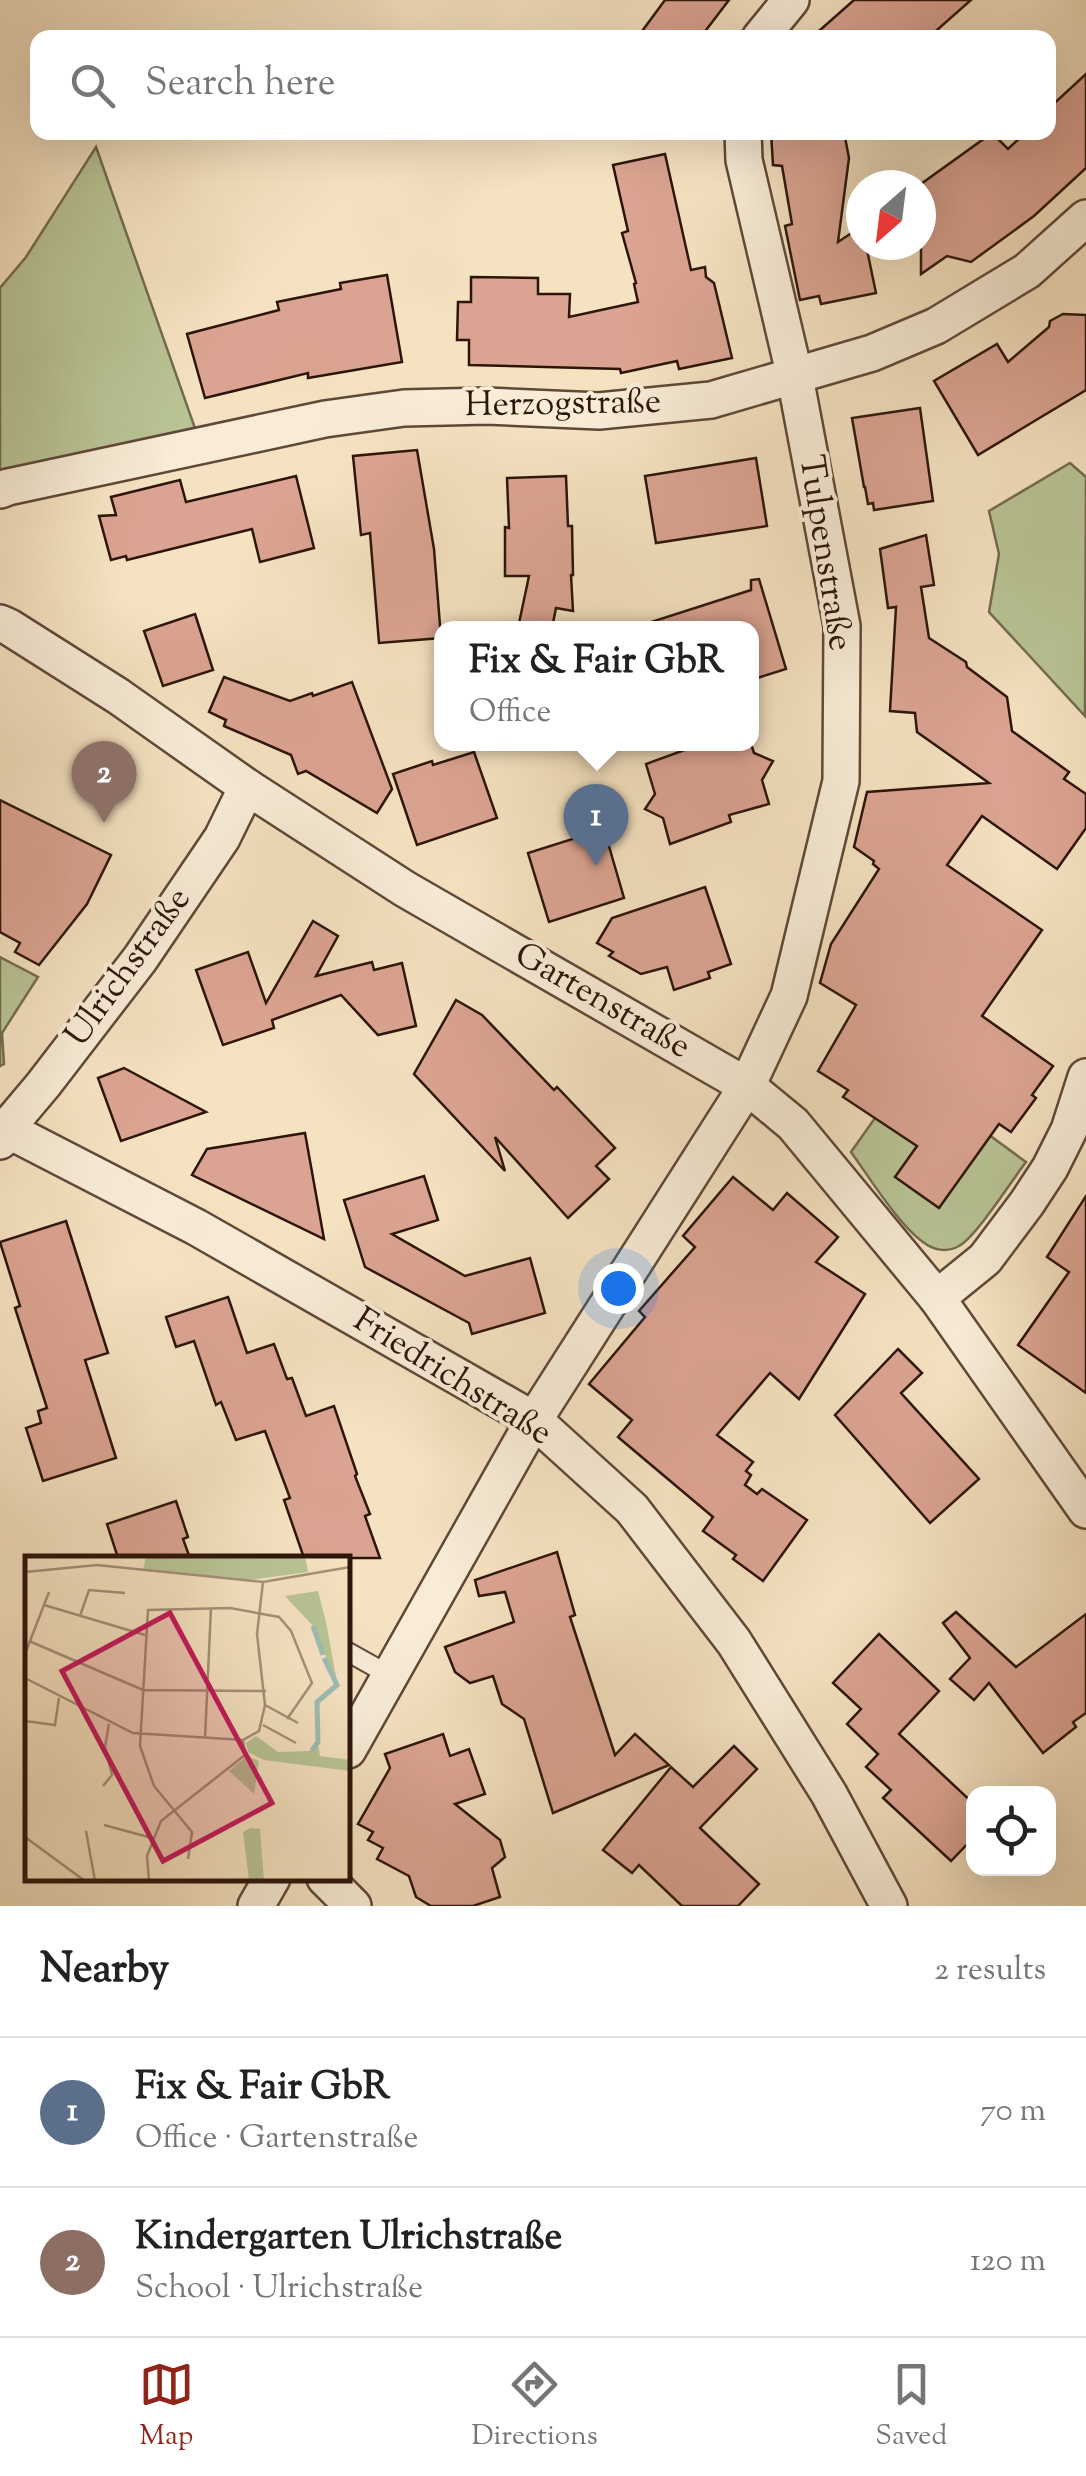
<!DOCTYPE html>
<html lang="en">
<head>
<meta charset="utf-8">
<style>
  :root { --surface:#fff; --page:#f2f2f2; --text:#222; --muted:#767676; --line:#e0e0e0; --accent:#8f2418 }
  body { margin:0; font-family:"Sorts Mill Goudy",serif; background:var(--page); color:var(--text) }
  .controls { position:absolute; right:30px; bottom:30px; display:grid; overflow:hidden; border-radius:20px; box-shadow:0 10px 40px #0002 }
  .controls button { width:90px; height:90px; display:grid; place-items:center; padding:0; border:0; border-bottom:2px solid var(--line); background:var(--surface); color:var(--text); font:50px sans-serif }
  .compass { position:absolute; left:846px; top:170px; width:90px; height:90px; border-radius:50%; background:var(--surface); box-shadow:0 10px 40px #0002; rotate:208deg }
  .you { position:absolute; left:618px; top:1288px; width:35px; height:35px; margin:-25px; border:8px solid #fff; border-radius:50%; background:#1a73e8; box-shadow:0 0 0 15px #1a73e833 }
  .badge { display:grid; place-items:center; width:65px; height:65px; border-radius:50%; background:var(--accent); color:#fff; font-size:32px; font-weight:700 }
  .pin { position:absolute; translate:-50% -82px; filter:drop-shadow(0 2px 5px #0008) }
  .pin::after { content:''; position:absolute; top:52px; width:35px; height:30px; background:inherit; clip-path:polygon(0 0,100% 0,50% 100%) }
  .popup { position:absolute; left:434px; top:621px; width:325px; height:130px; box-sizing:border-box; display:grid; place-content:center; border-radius:20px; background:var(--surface); filter:drop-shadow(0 2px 8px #0005); font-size:32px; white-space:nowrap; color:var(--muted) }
  .popup b { font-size:38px; color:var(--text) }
  .popup::after { content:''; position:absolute; left:50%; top:100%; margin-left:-20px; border:20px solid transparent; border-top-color:var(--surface) }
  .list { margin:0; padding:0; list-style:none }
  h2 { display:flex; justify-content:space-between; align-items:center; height:130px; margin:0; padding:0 40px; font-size:42px }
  h2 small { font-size:32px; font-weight:400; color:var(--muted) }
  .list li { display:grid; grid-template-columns:65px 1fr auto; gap:30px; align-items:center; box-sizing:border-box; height:150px; padding:0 40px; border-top:2px solid var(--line) }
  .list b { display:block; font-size:38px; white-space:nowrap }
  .list p { margin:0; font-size:32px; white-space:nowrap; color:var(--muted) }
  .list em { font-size:32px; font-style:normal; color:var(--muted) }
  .icon { flex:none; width:55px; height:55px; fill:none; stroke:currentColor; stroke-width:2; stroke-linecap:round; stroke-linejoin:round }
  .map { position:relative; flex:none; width:1086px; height:1906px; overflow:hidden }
  .search { position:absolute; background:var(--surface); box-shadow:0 10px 40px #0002; left:30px; right:30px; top:30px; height:110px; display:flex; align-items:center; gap:25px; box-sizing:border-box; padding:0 35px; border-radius:20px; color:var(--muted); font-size:38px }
  .sheet { height:430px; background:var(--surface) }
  nav { display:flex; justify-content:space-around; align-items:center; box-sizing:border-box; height:140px; border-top:2px solid var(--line); background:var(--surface); font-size:28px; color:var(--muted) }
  nav a { display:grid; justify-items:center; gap:5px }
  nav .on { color:var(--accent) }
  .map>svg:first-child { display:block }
  .green { fill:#b9c495; stroke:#736c50; stroke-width:2.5 }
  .building { fill:#dba492; stroke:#2d150b; stroke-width:2.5 }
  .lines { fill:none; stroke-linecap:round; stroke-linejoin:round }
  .lane-casing { stroke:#5f4838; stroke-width:22 }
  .street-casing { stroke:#5f4838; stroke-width:40 }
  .lane { stroke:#f8ecd7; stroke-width:18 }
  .street { stroke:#f8ecd7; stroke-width:35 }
  .labels { text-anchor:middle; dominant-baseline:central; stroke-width:8; stroke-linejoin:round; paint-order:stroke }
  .street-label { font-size:35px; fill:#2d150b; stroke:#f8ecd7 }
  .inset-river { fill:none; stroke:#9cbdb5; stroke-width:5 }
  .inset-road { fill:none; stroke:#a59078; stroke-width:2.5 }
  .view { fill:#c2185b; fill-opacity:0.15; stroke:#c2185b; stroke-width:5 }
  .inset-edge { fill:none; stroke:#2d150b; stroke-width:5 }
</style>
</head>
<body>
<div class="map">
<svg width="1086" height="1906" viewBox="0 0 1086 1906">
  <rect width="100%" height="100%" fill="#f5e2c1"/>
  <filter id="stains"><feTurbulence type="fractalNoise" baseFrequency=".002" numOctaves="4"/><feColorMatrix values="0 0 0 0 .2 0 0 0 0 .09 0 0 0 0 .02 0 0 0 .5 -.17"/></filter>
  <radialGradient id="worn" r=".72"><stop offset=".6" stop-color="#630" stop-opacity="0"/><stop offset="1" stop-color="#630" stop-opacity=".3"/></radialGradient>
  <g class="green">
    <polygon points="96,147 196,431 0,473 0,288 26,257"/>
    <polygon points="1070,463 1086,477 1085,716 989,612 999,554 989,511"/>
    <polygon points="0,957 38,977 2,1033 4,1064 0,1066"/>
    <path d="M 914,1080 L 1026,1162 C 1012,1180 976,1237 959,1246 C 947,1253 933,1250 923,1242 C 899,1225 869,1177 851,1152 L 875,1118 Z"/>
  </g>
  <g class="building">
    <polygon points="665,0 729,0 700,38 637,38"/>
    <polygon points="854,0 971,0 928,38 811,38"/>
    <polygon points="1086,74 1086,168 1034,216 971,262 947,256 921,274 921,184 992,133 1008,149 1026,132 1048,132 1048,109"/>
    <polygon points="771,132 844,132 849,158 838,242 856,230 859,245 866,245 876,293 821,304 819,296 800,300 785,226 792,224 782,166 773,165"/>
    <polygon points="665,154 691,270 705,267 706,277 714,283 732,358 679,369 677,361 621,373 620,369 469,365 469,340 457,340 458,302 471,302 471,277 538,278 538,294 570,294 569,317 638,302 634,284 636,283 622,233 628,231 613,165"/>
    <polygon points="387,275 402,362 308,378 308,373 205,398 187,334 279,310 277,302 341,289 340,283"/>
    <polygon points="1063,314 1086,315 1086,390 978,455 934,381 997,344 1008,362 1049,327 1050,321"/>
    <polygon points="920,408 933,501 874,510 873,503 868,504 865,487 864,487 852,418"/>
    <polygon points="417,450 434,549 441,638 379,643 370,533 361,535 353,456"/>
    <polygon points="756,458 767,526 656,543 645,476"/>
    <polygon points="296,476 314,548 260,562 252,529 127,560 126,556 111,560 99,516 116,515 111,497 180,480 186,502"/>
    <polygon points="566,476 568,526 572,526 573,575 571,575 573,611 556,608 552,628 518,628 529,576 505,576 505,527 509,528 507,478"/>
    <polygon points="926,535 934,585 921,587 929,638 966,662 967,667 1007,697 1012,731 1069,772 1064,779 1086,794 1086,828 1057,869 982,816 947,865 1042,930 982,1016 1053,1066 1032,1095 1036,1098 1011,1132 999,1124 939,1208 895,1177 917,1146 843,1097 848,1090 818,1071 856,1005 820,983 831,944 879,869 873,864 874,861 854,847 867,792 989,783 917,732 915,713 890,711 896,607 888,608 880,549"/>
    <polygon points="759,579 786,669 751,680 751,628 652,628 651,622 751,590 751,580"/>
    <polygon points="195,614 213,670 163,686 144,631"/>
    <polygon points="224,677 290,701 312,693 313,696 352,682 392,789 377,813 306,771 298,774 291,755 224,726 226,720 209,712"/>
    <polygon points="701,744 751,744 754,753 773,761 762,780 769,804 729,815 731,822 670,844 663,818 645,809 655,794 646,764"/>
    <polygon points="474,752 497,818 417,845 393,774 432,761 433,765"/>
    <polygon points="0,800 111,855 87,904 39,965 15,952 20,943 0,932"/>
    <polygon points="604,829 624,898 549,922 528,853"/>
    <polygon points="705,887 731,964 708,972 710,978 674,990 667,967 641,974 609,956 613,952 597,943 612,918"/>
    <polygon points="313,921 338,936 316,976 372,962 374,970 402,963 416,1026 378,1035 341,995 272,1020 274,1028 223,1045 196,970 248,952 266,1003"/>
    <polygon points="456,1000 482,1015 554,1090 557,1087 615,1148 596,1166 609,1179 568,1218 495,1137 505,1171 414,1074"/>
    <polygon points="124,1068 206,1112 121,1141 98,1078"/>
    <polygon points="305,1133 324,1239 192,1175 207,1149"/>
    <polygon points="424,1176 438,1220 392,1234 465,1276 530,1258 545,1313 472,1334 469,1323 365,1267 344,1200"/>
    <polygon points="733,1177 773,1210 787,1193 838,1237 816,1262 865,1294 799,1399 770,1373 717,1435 753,1462 746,1471 751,1475 745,1485 757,1494 762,1489 807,1520 763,1581 733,1559 736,1555 703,1531 713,1517 618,1437 632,1420 589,1384 645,1317 639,1311 695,1247 683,1236"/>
    <polygon points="1086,1196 1086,1393 1018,1345 1069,1272 1047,1257"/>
    <polygon points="66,1221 108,1353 85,1360 116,1458 43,1481 26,1428 41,1423 38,1411 47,1408 15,1308 20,1306 0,1242"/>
    <polygon points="228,1297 247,1353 274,1344 287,1379 292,1378 306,1416 334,1406 357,1474 355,1476 370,1514 365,1516 380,1558 304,1558 284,1500 290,1498 265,1431 236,1440 221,1402 216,1405 194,1341 176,1347 166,1317"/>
    <polygon points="898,1349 922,1373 901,1393 979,1479 930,1523 835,1415"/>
    <polygon points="176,1501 188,1537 183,1539 190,1558 118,1558 107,1524"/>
    <polygon points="557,1552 575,1615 570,1617 615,1755 635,1734 669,1765 553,1813 524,1719 502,1704 493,1676 470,1683 455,1672 445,1647 514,1622 505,1592 479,1596 475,1580"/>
    <polygon points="956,1612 1016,1667 1086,1614 1086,1713 1073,1722 1076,1727 1043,1753 989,1683 974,1700 950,1679 970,1658 943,1623"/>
    <polygon points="879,1634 939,1691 899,1734 974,1804 974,1837 951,1861 883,1798 891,1790 866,1767 878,1754 847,1724 861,1709 833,1683"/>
    <polygon points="443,1734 450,1756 469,1749 485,1794 455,1804 500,1840 505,1857 492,1868 500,1897 473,1906 431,1906 416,1897 409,1876 377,1859 383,1848 368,1840 373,1832 358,1824 390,1768 385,1754"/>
    <polygon points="734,1746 757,1769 700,1828 759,1884 738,1906 682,1906 639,1865 632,1873 603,1850 671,1767 693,1787"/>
  </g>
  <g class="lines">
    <g class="lane-casing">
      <polyline id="lane" points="348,1652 391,1676"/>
    </g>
    <g class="street-casing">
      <g id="street">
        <polyline points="760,38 791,0"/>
        <polyline points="0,490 8,487 325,419 404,408 487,406 599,411 711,400 872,353 936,326 1027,271 1086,218"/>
        <polyline points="0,623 9,627 118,696 247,787 405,889 747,1086 793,1124 937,1298 1086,1510"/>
        <polyline points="0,1126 196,1227 534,1420 632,1509 734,1642 829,1794 889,1906"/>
        <polyline points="0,1141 6,1129 43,1085 140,959 222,838 247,787"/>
        <polyline points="937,1298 985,1259 1027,1203 1050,1168 1069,1130 1086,1077"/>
        <polyline points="348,1750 534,1420 747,1086 789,996 841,781 842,626 795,377 744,160 743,132"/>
        <polyline points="325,1878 353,1906"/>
        <polyline points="256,1906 272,1878"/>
      </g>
    </g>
    <use href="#lane" class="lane"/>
    <use href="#street" class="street"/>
  </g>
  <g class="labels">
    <g class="street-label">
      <text transform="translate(563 405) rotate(-1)">Herzogstraße</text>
      <text transform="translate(824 553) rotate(81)">Tulpenstraße</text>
      <text transform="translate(129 968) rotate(-54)">Ulrichstraße</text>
      <text transform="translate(602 1002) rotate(30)">Gartenstraße</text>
      <text transform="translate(452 1378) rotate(32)">Friedrichstraße</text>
    </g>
  </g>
  <g transform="translate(25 1556)">
    <rect width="325" height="325" fill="#f5e2c1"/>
    <path d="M 121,0 L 280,0 L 283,16 L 225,24 L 118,15 ZM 293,35 L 301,66 L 312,126 L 287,69 L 260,40 ZM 231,180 L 253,196 L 284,195 L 293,187 L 295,200 L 325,204 L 325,215 L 239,204 L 223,196 L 221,187 ZM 222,200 L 234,205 L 229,238 L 204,215 ZM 226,272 L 235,273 L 239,325 L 224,325 L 218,276 Z" fill="#b9c495"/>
    <path class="inset-river" d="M 288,70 L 298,99M 287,194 L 293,186 L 292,146 L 312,129 L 299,102"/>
    <path class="inset-road" d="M 0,16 L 72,9 L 238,26 L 325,11M 19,49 L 120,79M 55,60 L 64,34 L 100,37M 4,85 L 118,134 L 241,135M 0,98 L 24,36M 0,122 L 108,177 L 218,184 L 234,175 L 240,149 L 232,78 L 238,26M 240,149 L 273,167M 0,165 L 30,169 L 34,142M 238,169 L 271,187M 180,182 L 186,52M 78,230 L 87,219 L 80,191 L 84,168M 0,245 L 0,279M 79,269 L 127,282M 61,275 L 70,325M 0,281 L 60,325M 163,303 L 167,276 L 129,230 L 115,190 L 123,54 L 205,52 L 254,61 L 266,75 L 287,127 L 262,163M 124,325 L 122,300 L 136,265 L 220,199 L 218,184"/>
    <path class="view" d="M 145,57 L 247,247 L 138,305 L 37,115 Z"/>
    <rect width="325" height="325" class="inset-edge"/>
  </g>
  <rect width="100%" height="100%" filter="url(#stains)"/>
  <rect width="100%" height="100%" fill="url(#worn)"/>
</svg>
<div class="controls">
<button><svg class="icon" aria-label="locate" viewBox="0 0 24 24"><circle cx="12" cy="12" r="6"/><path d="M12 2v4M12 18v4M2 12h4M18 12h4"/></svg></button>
</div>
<svg class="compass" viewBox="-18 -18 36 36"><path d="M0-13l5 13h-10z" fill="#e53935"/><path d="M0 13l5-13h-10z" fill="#767676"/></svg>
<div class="you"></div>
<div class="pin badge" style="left:596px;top:866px;background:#5c6f8a">1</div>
<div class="popup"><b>Fix &amp; Fair GbR</b>Office</div>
<div class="pin badge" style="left:104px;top:823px;background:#8d6e63">2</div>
<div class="search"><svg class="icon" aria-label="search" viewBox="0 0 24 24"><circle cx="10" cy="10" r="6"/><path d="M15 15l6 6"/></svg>Search here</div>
</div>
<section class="sheet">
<h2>Nearby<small>2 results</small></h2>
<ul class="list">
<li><span class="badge" style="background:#5c6f8a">1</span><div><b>Fix &amp; Fair GbR</b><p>Office · Gartenstraße</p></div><em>70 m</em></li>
<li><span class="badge" style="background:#8d6e63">2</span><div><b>Kindergarten Ulrichstraße</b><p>School · Ulrichstraße</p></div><em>120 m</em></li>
</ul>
</section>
<nav>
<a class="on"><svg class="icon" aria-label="map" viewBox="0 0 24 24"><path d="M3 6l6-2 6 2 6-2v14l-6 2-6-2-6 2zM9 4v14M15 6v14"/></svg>Map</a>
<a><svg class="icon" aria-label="directions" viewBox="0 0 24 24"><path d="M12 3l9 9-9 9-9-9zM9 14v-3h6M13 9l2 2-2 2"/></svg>Directions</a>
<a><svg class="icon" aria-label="saved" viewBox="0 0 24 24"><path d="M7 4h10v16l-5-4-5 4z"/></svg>Saved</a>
</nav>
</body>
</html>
